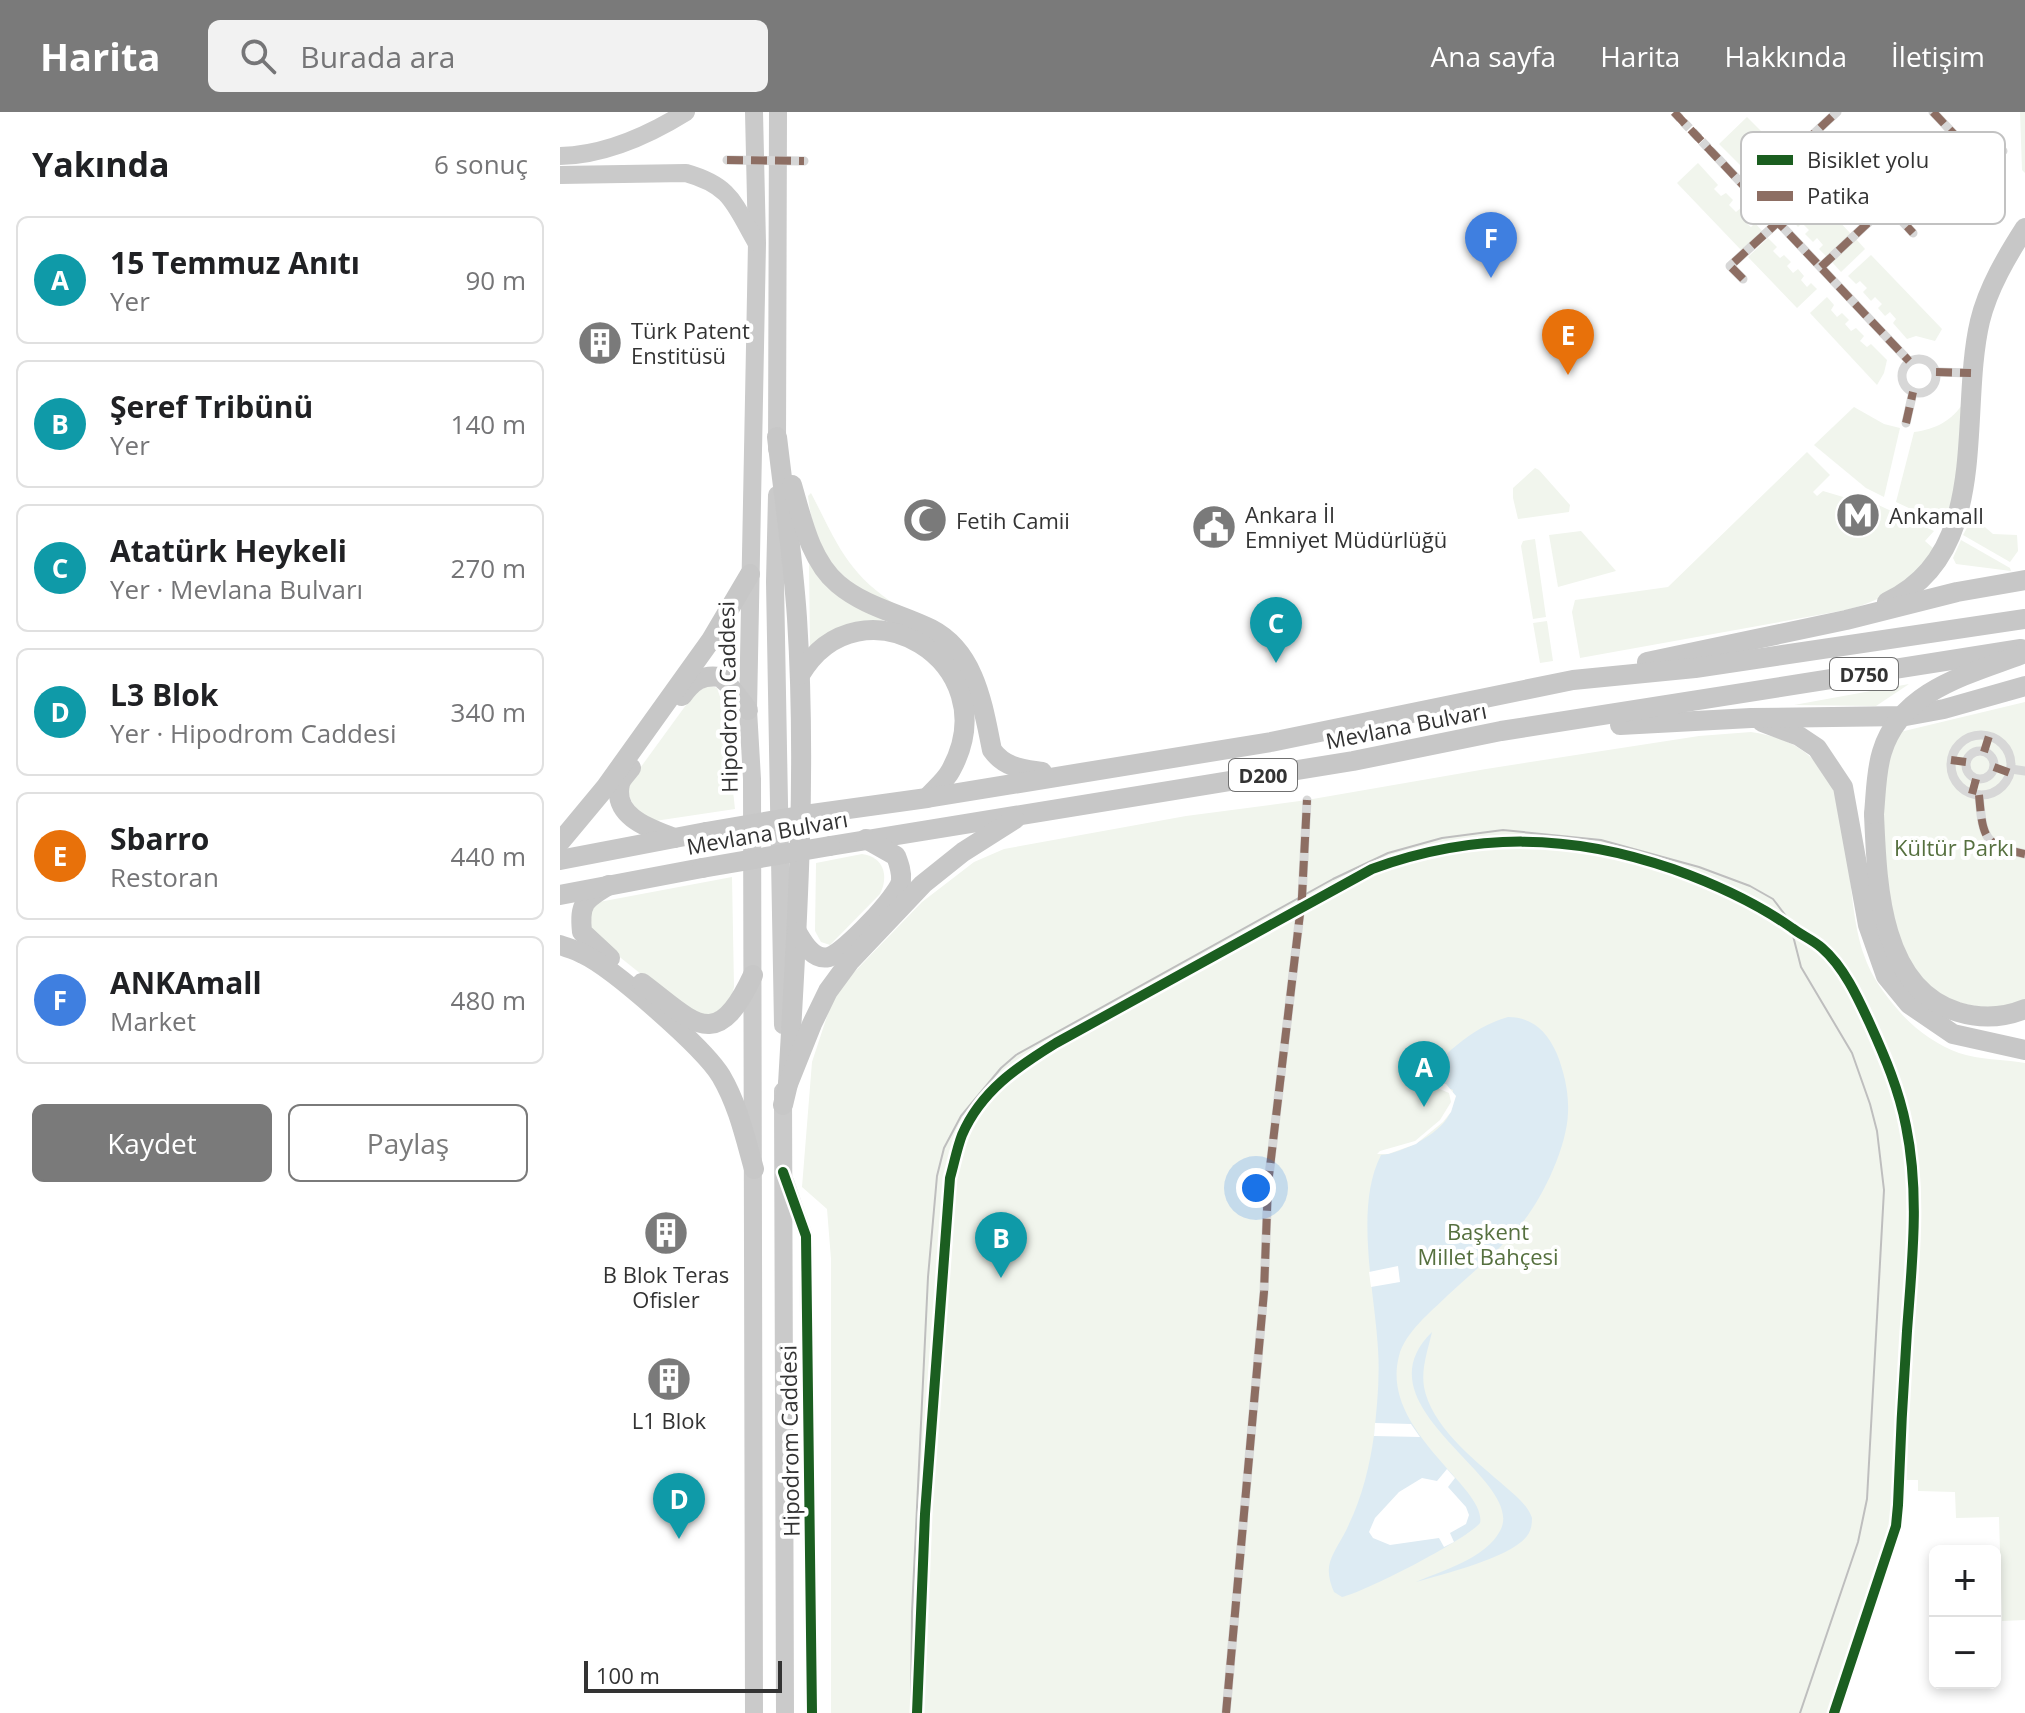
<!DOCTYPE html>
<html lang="tr">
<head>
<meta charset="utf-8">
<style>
  :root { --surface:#fff; --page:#f2f2f2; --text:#202124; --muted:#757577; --line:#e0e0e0; --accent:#7a7a7a }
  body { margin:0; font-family:"Open Sans",sans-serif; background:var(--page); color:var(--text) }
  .controls { position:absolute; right:24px; bottom:24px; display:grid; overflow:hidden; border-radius:12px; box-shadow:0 4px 12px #0003 }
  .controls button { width:72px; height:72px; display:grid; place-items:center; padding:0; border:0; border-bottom:2px solid var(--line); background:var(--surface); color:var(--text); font:40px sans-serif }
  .scale { position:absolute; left:24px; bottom:20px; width:198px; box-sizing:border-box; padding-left:8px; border:4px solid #333; border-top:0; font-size:22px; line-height:28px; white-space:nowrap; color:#333; -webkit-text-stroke:6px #fff; paint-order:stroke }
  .you { position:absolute; left:696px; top:1076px; width:28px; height:28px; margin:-20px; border:6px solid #fff; border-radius:50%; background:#1a73e8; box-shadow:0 0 0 12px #1a73e833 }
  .badge { display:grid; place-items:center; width:52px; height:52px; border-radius:50%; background:var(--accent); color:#fff; font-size:26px; font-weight:700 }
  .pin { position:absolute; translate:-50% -66px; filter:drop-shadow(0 2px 4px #0008) }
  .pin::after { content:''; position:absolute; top:42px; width:28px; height:24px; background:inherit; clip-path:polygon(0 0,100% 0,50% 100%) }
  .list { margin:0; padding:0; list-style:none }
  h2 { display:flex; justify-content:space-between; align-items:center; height:104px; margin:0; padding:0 32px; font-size:34px }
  h2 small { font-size:26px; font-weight:400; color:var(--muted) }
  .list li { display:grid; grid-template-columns:52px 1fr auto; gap:24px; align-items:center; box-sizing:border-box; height:128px; margin:0 16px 16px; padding:0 16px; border:2px solid var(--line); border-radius:12px }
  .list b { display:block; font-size:30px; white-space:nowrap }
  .list p { margin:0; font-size:26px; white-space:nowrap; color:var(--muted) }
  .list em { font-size:26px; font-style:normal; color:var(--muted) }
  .actions { display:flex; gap:16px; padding:24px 32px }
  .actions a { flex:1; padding:18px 0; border:2px solid var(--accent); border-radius:12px; text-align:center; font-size:28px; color:var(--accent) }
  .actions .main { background:var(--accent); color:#fff }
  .icon { flex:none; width:44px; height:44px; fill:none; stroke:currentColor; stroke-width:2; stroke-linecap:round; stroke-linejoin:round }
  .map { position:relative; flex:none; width:1465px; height:1601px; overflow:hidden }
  header { display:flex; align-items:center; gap:48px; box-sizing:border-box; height:112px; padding:0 40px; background:var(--accent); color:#fff }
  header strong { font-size:38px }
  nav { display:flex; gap:44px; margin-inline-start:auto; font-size:28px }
  .search { width:560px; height:72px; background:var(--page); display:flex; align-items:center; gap:20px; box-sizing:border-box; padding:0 28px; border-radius:12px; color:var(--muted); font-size:30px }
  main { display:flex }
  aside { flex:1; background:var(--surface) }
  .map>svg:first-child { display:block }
  .green { fill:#f1f5ed }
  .water { fill:#ddebf3 }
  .pier { fill:#fff }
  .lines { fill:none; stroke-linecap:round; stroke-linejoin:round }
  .pedestrian-tunnel { stroke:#d6d6d6; stroke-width:9; stroke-dasharray:9 4.5; stroke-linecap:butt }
  .pedestrian { stroke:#d7d7d7; stroke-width:9 }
  .tertiary { stroke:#d7d7d7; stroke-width:14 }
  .primary { stroke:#cacaca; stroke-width:18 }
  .trunk { stroke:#c7c7c7; stroke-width:20 }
  .tram { stroke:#bebebe; stroke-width:2 }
  .pedestrian-bridge { stroke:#d7d7d7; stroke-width:9 }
  .trunk-bridge { stroke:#c7c7c7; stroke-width:20 }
  .quiet { stroke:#8d6e63; stroke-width:8; stroke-dasharray:16 8; stroke-linecap:butt }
  .cycleway-casing { stroke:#fff; stroke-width:15 }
  .cycleway { stroke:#1b5e20; stroke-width:10 }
  .labels { text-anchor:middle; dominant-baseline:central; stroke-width:8; stroke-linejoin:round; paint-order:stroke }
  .shield { fill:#fff; stroke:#707070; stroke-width:2 }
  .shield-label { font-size:20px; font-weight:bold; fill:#333 }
  .poi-label { font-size:22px; fill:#333; stroke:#fff; text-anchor:start }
  .street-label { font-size:22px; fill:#333; stroke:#fff }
  .park-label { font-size:22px; fill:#56703f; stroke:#fff }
  .key { fill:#fff; stroke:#c2c2c2; stroke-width:2 }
  .key-label { font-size:22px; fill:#333 }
</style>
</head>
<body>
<header>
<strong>Harita</strong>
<div class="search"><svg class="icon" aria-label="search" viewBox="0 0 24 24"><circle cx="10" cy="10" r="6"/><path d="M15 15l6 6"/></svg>Burada ara</div>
<nav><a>Ana sayfa</a><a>Harita</a><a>Hakkında</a><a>İletişim</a></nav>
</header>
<main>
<aside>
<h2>Yakında<small>6 sonuç</small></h2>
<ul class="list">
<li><span class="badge" style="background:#0f9aa8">A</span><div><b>15 Temmuz Anıtı</b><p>Yer</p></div><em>90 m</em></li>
<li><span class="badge" style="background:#0f9aa8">B</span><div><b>Şeref Tribünü</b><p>Yer</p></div><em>140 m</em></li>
<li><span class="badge" style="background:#0f9aa8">C</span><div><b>Atatürk Heykeli</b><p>Yer · Mevlana Bulvarı</p></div><em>270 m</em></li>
<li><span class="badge" style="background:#0f9aa8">D</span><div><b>L3 Blok</b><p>Yer · Hipodrom Caddesi</p></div><em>340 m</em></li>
<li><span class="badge" style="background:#e8710a">E</span><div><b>Sbarro</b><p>Restoran</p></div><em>440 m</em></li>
<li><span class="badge" style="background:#3f7fe0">F</span><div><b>ANKAmall</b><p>Market</p></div><em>480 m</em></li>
</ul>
<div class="actions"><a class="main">Kaydet</a><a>Paylaş</a></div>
</aside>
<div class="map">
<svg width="1465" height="1601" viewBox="0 0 1465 1601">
  <rect width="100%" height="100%" fill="#fff"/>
  <g class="green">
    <polygon points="1460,0 1465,0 1465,61 1462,58"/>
    <polygon points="1187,5 1213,31 1224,21 1235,32 1195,70 1187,62 1191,57 1185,51 1181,54 1159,32"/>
    <polygon points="1138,51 1158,73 1154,77 1161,84 1166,81 1173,88 1169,93 1176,100 1181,96 1188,104 1184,109 1191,115 1195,111 1203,120 1182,139 1117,71"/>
    <polygon points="1227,54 1291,122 1267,145 1259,137 1263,133 1257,126 1253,130 1245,122 1249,118 1242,111 1238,115 1231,107 1235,103 1228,96 1224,99 1216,91 1220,87 1213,80 1209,83 1202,77"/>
    <polygon points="1208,126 1217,135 1213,139 1220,146 1224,143 1231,150 1227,154 1233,161 1238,157 1244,164 1241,168 1247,175 1251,171 1257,177 1237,196 1188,145"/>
    <polygon points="1296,127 1305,137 1281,160 1272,150"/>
    <polygon points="1311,143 1382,217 1375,229 1356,224 1347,227 1333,211 1336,207 1330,200 1325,204 1318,196 1322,192 1315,185 1311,189 1303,180 1307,176 1300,169 1296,172 1288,164"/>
    <polygon points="1267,185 1274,193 1271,198 1277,205 1282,201 1289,208 1285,212 1291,219 1296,216 1304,224 1300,229 1307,235 1311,232 1327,248 1324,261 1317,273 1250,201"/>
    <path d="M 1404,290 L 1403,345 L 1387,414 L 1336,390 L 1354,320 C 1376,317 1392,309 1404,290 Z"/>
    <polygon points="1294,295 1324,312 1340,316 1324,385 1306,376 1254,333"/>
    <path d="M 1247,340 L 1270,363 L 1253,380 L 1257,384 L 1263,379 L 1290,387 L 1297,383 L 1374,419 L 1365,429 L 1374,437 C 1351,471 1325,488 1286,498 L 1020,546 L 1012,500 L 1015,488 L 1108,475 Z"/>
    <polygon points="975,356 979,358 1010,393 1009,400 958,407 953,386 953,376"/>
    <path d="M 251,381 C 277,431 287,462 338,494 C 283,477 254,442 248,384 Z"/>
    <polygon points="1413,405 1433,422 1457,423 1458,439 1450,450 1403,423"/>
    <polygon points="1021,419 1056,459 998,475 989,423"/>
    <polygon points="975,427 986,505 973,507 961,434 963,429"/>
    <polygon points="1401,428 1450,456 1451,459 1396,452 1393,446"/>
    <path d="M 249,452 L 268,473 L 327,508 C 292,510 279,515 250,535 Z"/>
    <polygon points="987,509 993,549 980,551 973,511"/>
    <polygon points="1349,572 1316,594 1234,593"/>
    <path d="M 152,574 L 157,576 L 164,596 L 175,697 L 95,709 C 78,701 65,689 70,670 L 134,582 L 146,575 Z"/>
    <path d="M 1465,590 L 1465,888 C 1447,895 1430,897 1411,893 C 1394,890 1374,883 1362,869 C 1325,824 1314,704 1329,649 C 1332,639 1336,629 1340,620 Z"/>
    <path d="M 1191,620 C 1312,637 1275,758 1304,843 C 1311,864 1324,882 1339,899 C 1354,917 1377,933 1399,941 C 1420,948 1443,947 1465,951 L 1465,1508 L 1442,1509 L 1439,1405 L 1396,1406 L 1395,1380 L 1358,1379 L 1358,1368 L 1344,1368 L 1341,1411 L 1278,1601 L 271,1601 L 271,1147 L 267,1097 L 242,1075 L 252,950 L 275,880 L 362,790 L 414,750 L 444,737 L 626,704 L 747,688 L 926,657 L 1139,624 Z"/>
    <path d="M 302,742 C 324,745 329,764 320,782 L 270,833 L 261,830 L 255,819 L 256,751 Z"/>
    <polygon points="172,765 174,875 171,887 154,905 131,902 31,822 29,799 39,790"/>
  </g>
  <g class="water">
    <path d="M 948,905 C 972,905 987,919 997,942 C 1004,960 1009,980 1008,1001 C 1007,1034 983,1086 962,1111 C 940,1138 913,1160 888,1183 C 871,1200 845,1220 839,1244 C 819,1319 928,1376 920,1411 C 906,1428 805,1480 782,1485 L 774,1480 C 770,1471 767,1460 770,1450 C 774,1437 784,1425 789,1412 C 802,1385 810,1353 814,1323 C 817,1295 820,1266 818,1237 C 815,1181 794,1095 821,1043 C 843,1041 885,1020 891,998 C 893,992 892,984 893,978 L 875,971 L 855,973 C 883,945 909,916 948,905 Z"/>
    <path d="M 872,1220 C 868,1238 861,1256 864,1275 C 871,1313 912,1346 940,1370 C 952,1381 967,1391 972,1406 C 972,1413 971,1419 967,1424 C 950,1446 883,1462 856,1470 C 883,1458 925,1447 940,1419 C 969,1367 794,1296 872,1220 Z"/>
  </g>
  <g class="pier">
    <polygon points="875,971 886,972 896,984 891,1000 883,1010 856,1032 828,1042 817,1042 820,1039 855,1029 880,1008 891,990 889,981 875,975 855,977 851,974"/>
    <polygon points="838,1154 840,1170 811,1175 809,1160"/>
    <polygon points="815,1311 851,1312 860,1325 814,1324"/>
    <polygon points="887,1357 895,1366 888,1375 906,1395 909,1403 906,1412 890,1421 894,1430 884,1435 879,1426 830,1433 813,1426 809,1420 815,1406 839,1380 862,1366 877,1369"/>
  </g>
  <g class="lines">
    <polyline class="pedestrian-tunnel" points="1114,0 1151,39"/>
    <g class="pedestrian">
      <polyline points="1373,0 1425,55 1443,39"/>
      <polyline points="1151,39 1349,249"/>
      <polyline points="1190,81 1277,0"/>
      <polyline points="1261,155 1327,93 1353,121"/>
      <polyline points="1183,167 1170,154 1218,110"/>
      <circle cx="1359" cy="264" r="17"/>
      <polyline points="1376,260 1411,261"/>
      <polyline points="1346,311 1353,280"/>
      <circle cx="1421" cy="653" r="30"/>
      <circle cx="1420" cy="653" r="14"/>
      <polyline points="1451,657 1465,659"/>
      <path d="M 1419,683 C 1423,724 1422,733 1465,742"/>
      <polyline points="666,1601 704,1180 708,1072 742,785 747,688"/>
    </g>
    <polyline class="tertiary" points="227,1069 246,1124 252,1601"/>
    <g class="primary">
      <polyline points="194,0 197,131 188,598 192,667 194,1601"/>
      <path d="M 0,44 C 44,43 89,23 126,0"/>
      <path d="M 0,63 L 126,61 C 172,74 174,92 196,130"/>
      <polyline points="217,337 218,0"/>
      <polyline points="217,383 215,470 223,913"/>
      <polyline points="223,979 225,1601"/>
    </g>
    <g class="trunk">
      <path d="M 217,325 C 224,385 233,446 237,506 C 247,661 237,817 228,972"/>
      <path d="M 232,373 C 242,407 250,448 278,472 C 305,495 341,502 371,517 C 416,540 423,595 432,638 C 445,656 463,657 482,660"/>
      <path d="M 1327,490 C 1433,441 1398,302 1420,209 C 1428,176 1447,144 1465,116"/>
      <polyline points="1087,550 1286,508 1397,480 1465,468"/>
      <path d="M 240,563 C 300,461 450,550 391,658 C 386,668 375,677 367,686"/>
      <path d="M 122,584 C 132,570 142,562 160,565 L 168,572 L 188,598"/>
      <polyline points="1202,610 1239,624 1257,636 1283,675 1308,813 1326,864 1349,892 1393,922 1465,938"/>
      <polyline points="1060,613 1191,606 1346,604 1384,597 1465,574"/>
      <path d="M 71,656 C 68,660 61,667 60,672 C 52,705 91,717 114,726"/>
      <polyline points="252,702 367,686 711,630 1013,568 1135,556 1465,507"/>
      <path d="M 1314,702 C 1317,769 1319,876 1398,900 C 1421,907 1443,906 1465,897"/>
      <polyline points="0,730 45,676 151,528 190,462"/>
      <polyline points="270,734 793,649 941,619 1461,537"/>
      <polyline points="0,748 146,720"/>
      <path d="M 49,773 C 25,787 19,791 22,820 L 50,846"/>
      <polyline points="0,783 142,756"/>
      <path d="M 237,820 C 243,830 253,849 269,845 C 284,841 339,783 341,769 C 342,760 339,752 336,744 L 306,727"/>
      <path d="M 0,833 C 8,836 16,838 23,842 C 53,856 144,936 161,964 C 178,993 185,1025 194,1057"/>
      <path d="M 82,871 C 134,910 156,943 193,863"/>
      <polyline points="223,993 228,972 252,912 268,879 290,849 363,772 403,740 455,707"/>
    </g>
    <polyline class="tram" points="351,1601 352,1500 368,1165 377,1064 384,1036 401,1004 441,956 456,943 773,767 828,741 882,726 943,718 1041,728 1139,755 1190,774 1213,787 1229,808 1241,855 1292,941 1310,992 1317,1019 1324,1078 1307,1387 1298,1430 1240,1601"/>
    <polyline class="pedestrian-bridge" points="167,48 244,49"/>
    <g class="trunk-bridge">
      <path d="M 1314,702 C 1316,681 1316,659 1322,640 C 1341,577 1411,562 1465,541"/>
      <polyline points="146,720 252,702"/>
      <polyline points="142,756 270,734"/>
    </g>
    <g class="quiet">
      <polyline points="1114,0 1349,249"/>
      <polyline points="1373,0 1425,55 1443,39"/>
      <polyline points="167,48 244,49"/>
      <polyline points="1190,81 1277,0"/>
      <polyline points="1261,155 1327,93 1353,121"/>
      <polyline points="1183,167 1170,154 1218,110"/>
      <polyline points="1376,260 1411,261"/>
      <polyline points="1346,311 1353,280"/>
      <polyline points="1424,640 1429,624"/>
      <polyline points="1391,648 1406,650"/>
      <polyline points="1434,655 1450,661"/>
      <polyline points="1412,682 1416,667"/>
      <path d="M 1419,683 C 1423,724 1422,733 1465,742"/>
      <polyline points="666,1601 704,1180 708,1072 742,785 747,688"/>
    </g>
    <g class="cycleway-casing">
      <g id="cycleway">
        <polyline points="223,1060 246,1124 252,1601"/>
        <path d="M 357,1601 L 365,1402 L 390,1066 C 394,1052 397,1036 402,1023 C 421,979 457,955 496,931 L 812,757 C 914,720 1010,721 1113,757 C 1155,772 1195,790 1232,816 C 1241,823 1253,828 1262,836 C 1284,855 1298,886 1310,912 C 1325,945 1339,978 1346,1014 C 1360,1082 1352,1150 1347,1219 C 1343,1277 1340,1335 1338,1393 L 1336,1414 L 1274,1601"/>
      </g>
    </g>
    <use href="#cycleway" class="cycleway"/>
  </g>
  <defs>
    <g id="building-disc" transform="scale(2.3)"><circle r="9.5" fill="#7a7a7a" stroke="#fff"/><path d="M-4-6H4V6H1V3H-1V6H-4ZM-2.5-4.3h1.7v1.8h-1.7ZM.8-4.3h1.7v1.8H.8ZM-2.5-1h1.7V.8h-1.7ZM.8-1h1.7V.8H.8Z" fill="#fff"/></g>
    <g id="metro-disc" transform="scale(2.3)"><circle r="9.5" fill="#7a7a7a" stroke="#fff"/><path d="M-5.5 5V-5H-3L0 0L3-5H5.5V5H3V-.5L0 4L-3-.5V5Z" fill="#fff"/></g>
    <g id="mosque-disc" transform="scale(2.3)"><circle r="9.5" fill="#7a7a7a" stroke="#fff"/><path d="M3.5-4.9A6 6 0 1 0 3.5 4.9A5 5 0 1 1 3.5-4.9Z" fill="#fff"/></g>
    <g id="civic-disc" transform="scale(2.3)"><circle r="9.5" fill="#7a7a7a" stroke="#fff"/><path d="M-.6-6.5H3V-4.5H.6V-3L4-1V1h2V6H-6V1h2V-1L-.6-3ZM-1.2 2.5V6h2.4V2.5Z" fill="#fff"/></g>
  </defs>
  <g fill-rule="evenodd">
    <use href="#building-disc" x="40" y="231"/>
    <use href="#metro-disc" x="1298" y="403"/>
    <use href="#mosque-disc" x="365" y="408"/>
    <use href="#civic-disc" x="654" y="415"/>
    <use href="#building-disc" x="106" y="1121"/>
    <use href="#building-disc" x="109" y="1267"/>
  </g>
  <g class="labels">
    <g class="shield">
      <rect x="1270" y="546" width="68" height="32" rx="6"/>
      <rect x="669" y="647" width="68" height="32" rx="6"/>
    </g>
    <g class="shield-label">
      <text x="1304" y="562">D750</text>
      <text x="703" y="663">D200</text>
    </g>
    <g class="poi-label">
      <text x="71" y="218">Türk Patent<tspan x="71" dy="25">Enstitüsü</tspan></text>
      <text x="685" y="402">Ankara İl<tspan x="685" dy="25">Emniyet Müdürlüğü</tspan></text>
      <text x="1329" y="403">Ankamall</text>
      <text x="396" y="408">Fetih Camii</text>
      <text x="106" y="1162" text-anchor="middle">B Blok Teras<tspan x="106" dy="25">Ofisler</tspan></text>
      <text x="109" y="1308" text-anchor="middle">L1 Blok</text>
    </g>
    <g class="street-label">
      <text transform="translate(167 585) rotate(-91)">Hipodrom Caddesi</text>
      <text transform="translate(846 613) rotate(-11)">Mevlana Bulvarı</text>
      <text transform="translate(207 720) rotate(-10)">Mevlana Bulvarı</text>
      <text transform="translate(229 1329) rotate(-91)">Hipodrom Caddesi</text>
    </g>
    <g class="park-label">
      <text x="1394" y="735">Kültür Parkı</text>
      <text x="928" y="1119">Başkent<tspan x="928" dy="25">Millet Bahçesi</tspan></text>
    </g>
  </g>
  <rect x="1181" y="20" width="264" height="92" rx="12" class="key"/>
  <rect x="1197" y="43" width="36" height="10" fill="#1b5e20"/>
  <rect x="1197" y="79" width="36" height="10" fill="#8d6e63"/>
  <g class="key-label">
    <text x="1247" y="56">Bisiklet yolu</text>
    <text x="1247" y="92">Patika</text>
  </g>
</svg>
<div class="controls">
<button>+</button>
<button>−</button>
</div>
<div class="scale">100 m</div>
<div class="you"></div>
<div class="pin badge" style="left:864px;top:995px;background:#0f9aa8">A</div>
<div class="pin badge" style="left:441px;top:1166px;background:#0f9aa8">B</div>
<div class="pin badge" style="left:716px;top:551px;background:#0f9aa8">C</div>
<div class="pin badge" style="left:119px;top:1427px;background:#0f9aa8">D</div>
<div class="pin badge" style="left:1008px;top:263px;background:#e8710a">E</div>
<div class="pin badge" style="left:931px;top:166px;background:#3f7fe0">F</div>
</div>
</main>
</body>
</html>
